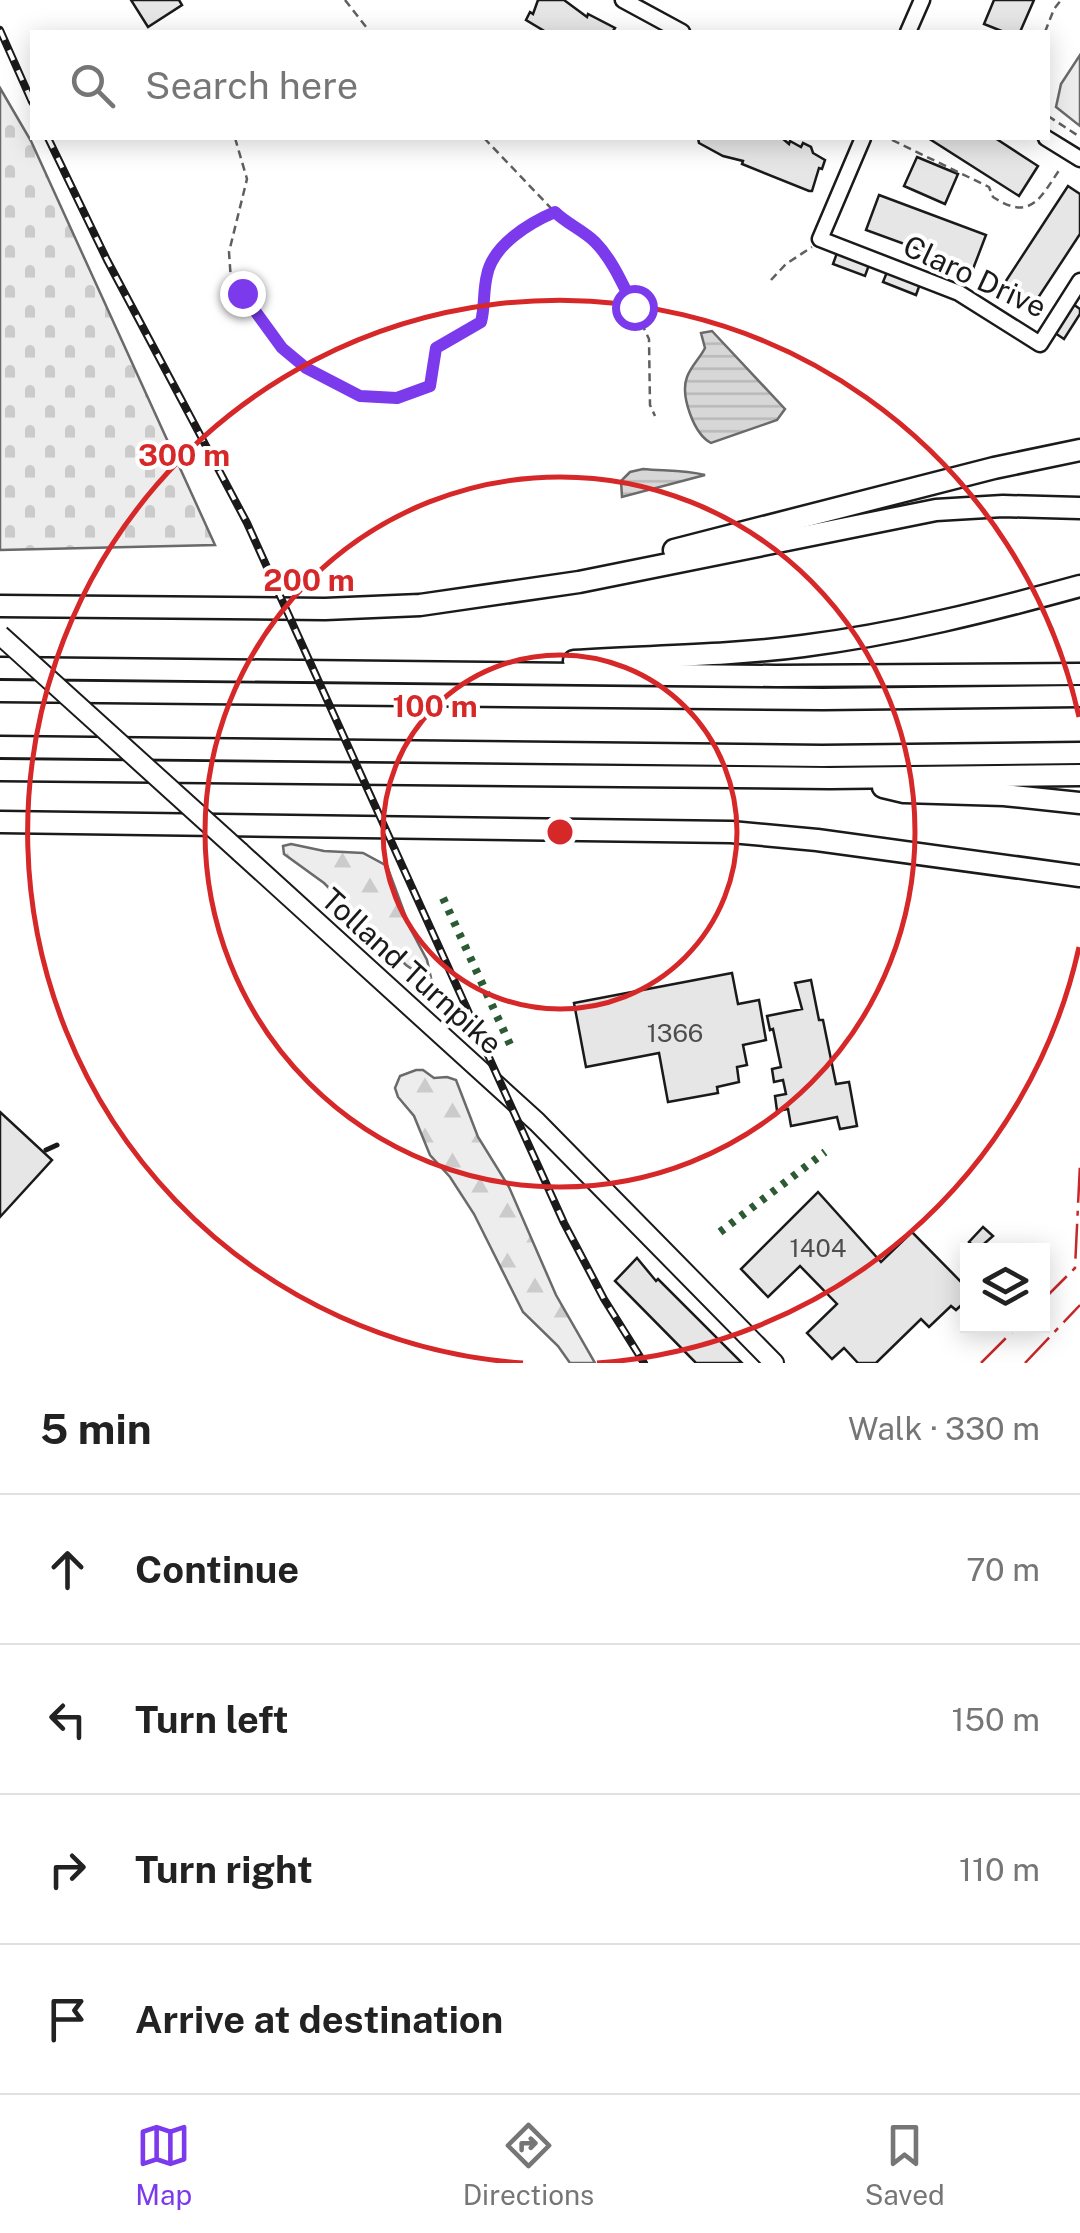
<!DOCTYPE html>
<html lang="en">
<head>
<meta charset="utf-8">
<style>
  :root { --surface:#fff; --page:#f6f6f6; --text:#222; --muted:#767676; --line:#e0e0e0; --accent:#7c3aed }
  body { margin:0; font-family:"Public Sans",sans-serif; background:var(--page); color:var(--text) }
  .controls { position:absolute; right:30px; bottom:30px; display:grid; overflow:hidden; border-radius:0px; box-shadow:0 5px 25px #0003 }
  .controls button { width:90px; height:90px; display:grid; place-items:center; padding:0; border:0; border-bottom:2px solid var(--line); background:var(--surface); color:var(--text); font:50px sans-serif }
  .stop { position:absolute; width:30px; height:30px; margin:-22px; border:8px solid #7c3aed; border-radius:50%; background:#fff }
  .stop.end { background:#7c3aed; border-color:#fff; box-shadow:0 2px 10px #0008 }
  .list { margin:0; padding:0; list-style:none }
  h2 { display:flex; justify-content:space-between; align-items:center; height:130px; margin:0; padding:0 40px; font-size:42px }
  h2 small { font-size:32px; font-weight:400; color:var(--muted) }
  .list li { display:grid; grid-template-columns:65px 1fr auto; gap:30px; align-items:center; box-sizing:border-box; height:150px; padding:0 40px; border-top:2px solid var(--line) }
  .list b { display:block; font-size:38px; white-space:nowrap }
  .list em { font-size:32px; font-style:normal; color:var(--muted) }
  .icon { flex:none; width:55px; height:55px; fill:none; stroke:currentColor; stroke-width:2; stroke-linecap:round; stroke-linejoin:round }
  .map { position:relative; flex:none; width:1080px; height:1363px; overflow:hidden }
  .search { position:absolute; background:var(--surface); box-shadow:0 5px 25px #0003; left:30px; right:30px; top:30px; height:110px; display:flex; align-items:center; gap:25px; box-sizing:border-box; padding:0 35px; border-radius:0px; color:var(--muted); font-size:38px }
  .sheet { height:730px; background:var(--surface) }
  nav { display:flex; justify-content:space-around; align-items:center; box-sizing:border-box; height:140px; border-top:2px solid var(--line); background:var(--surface); font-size:28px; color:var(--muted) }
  nav a { display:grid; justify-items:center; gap:5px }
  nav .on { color:var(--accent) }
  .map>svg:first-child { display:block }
  .built { fill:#ededed; stroke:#6a6a6a; stroke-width:2.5 }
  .forest { fill:url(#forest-firs); stroke:#6a6a6a; stroke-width:2.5 }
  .cemetery { fill:url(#cemetery-stones); stroke:#6a6a6a; stroke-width:2.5 }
  .water { fill:url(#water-rules); stroke:#6a6a6a; stroke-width:2.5 }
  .building { fill:#e6e6e6; stroke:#1a1a1a; stroke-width:2.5 }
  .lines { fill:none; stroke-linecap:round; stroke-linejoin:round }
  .minor-casing { stroke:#1a1a1a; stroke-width:19 }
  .major-casing { stroke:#1a1a1a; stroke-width:22 }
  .highway-casing { stroke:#1a1a1a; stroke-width:25 }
  .path { stroke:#5f5f5f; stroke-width:2.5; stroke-dasharray:8 5; stroke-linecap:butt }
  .minor { stroke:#fff; stroke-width:14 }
  .major { stroke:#fff; stroke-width:18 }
  .highway { stroke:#fff; stroke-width:20 }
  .rail-casing { stroke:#1a1a1a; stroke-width:8 }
  .rail { stroke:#fff; stroke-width:4; stroke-dasharray:11; stroke-linecap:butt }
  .major-bridge-casing { stroke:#1a1a1a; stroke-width:22; stroke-linecap:butt }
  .major-bridge { stroke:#fff; stroke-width:18 }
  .hedge { stroke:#2b5a34; stroke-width:8; stroke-dasharray:5 8; stroke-linecap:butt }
  .wall { stroke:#1a1a1a; stroke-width:5 }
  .power { stroke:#c62828; stroke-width:2.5; stroke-dasharray:35 8 5 8; stroke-linecap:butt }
  .route { stroke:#7c3aed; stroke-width:12 }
  .ring { fill:none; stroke:#d62828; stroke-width:5 }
  .labels { text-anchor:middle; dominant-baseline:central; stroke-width:8; stroke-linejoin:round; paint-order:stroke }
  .number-label { font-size:25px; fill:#4d4d4d }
  .street-label { font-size:30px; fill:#1a1a1a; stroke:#fff }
  .centre { fill:#d62828; stroke:#fff; stroke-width:5 }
  .ring-label { font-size:30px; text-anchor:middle; font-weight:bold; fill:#d62828; stroke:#fff; stroke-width:8; stroke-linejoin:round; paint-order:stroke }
</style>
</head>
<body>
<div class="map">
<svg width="1080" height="1363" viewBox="0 0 1080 1363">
  <defs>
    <pattern id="forest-firs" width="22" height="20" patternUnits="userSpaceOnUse" patternTransform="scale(2.5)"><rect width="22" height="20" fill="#ededed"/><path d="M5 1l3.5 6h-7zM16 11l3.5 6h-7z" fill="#cbcbcb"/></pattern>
    <pattern id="cemetery-stones" width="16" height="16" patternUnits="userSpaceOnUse" patternTransform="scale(2.5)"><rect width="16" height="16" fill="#ededed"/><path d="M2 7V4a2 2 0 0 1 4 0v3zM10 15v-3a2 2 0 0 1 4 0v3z" fill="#cbcbcb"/></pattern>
    <pattern id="water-rules" width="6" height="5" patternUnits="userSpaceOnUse" patternTransform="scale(2.5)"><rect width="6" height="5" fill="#d7d7d7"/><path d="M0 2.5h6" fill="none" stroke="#b8b8b8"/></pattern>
  </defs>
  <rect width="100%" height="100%" fill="#fff"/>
  <polygon class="built" points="1080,55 1080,126 1056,107 1061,84"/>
  <g class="forest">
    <polygon points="291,844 324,851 363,853 387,866 410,928 427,960 431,978 425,978 406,965 324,883 284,854 283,846"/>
    <polygon points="416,1070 423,1070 434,1078 447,1077 456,1080 478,1137 509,1187 556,1295 595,1363 570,1363 558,1346 523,1312 474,1214 450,1177 430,1155 414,1116 398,1097 395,1088 400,1076"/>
  </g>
  <polygon class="cemetery" points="0,88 31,141 215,545 0,550"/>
  <g class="water">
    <path d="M 712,331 L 785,409 L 777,420 L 711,443 C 694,434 680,396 687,377 C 691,366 700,358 705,348 L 701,333 Z"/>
    <path d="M 643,469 C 664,471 684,470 705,475 L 622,497 L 621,481 L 630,472 Z"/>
  </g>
  <g class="building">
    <polygon points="131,0 179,0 182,5 148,27"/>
    <polygon points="538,0 564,0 587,17 588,14 615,28 613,31 616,32 546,32 526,20 530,12 533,14"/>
    <polygon points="994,0 1034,0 1020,32 1004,32 984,24"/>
    <polygon points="698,138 782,138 789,144 790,141 801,147 803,143 811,147 813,153 825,160 822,169 819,168 812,191 809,191 742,164 743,161 723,156 699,143"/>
    <polygon points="928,138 995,138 1038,166 1019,196"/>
    <polygon points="917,157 958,174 945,204 904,186"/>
    <polygon points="1068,186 1080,194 1080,234 1032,307 1002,287"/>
    <polygon points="879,195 986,235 973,269 866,230"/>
    <polygon points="837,253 869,265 865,276 833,264"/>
    <polygon points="887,272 920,284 916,295 883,282"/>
    <polygon points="1073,304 1080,309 1080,314 1064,339 1055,333"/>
    <polygon points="732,973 738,1004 759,1000 766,1040 743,1045 747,1065 737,1067 739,1082 717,1087 718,1093 668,1102 659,1053 586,1067 574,1003"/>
    <polygon points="811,980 819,1020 823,1020 836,1084 849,1082 857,1126 840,1129 837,1117 791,1126 788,1109 777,1111 775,1096 786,1094 783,1080 774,1082 772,1069 781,1067 773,1029 770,1030 767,1016 802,1009 795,983"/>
    <polygon points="0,1112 52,1160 0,1217"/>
    <polygon points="818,1192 881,1262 912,1232 968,1289 968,1299 956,1310 951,1306 929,1327 921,1319 876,1363 858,1363 844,1348 832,1359 807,1333 837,1304 800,1266 768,1297 741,1269"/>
    <polygon points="983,1227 993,1236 977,1250 969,1242"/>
    <polygon points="637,1258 656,1281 658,1279 742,1363 696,1363 615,1281"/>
  </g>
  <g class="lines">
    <g class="minor-casing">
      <g id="minor">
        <polyline points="623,0 682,32"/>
        <polyline points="908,32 922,0"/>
        <polyline points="863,138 820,239 959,293 1040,344 1080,281"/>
        <polyline points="1046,138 1080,159"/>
      </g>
    </g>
    <g class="major-casing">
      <polyline id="major" points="240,852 537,1122 774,1363"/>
    </g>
    <g class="highway-casing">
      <g id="highway">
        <polyline points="674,550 994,468 1080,450"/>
        <polyline points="0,606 325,609 420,605 579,582 936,510 1003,506 1080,508"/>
        <path d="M 574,661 C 651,656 727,656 803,646 C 897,634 989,611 1080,586"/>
        <polyline points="0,668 776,676 1080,674"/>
        <polyline points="0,691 823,699 1080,696"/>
        <polyline points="0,747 822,756 1080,753"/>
        <polyline points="0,770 830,778 1080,775"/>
        <polyline points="883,787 904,792 1004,795 1080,803"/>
        <polyline points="0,822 731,832 817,840 1080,876"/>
      </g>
    </g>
    <g class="path">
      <polyline points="345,0 370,32"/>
      <polyline points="1045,32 1054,9 1061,0"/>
      <polyline points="1048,116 1080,137"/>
      <path d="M 235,138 L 247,179 L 229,252 L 231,281 L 283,348 L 306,368 L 361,396 L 397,398 L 430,386 L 437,348 L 481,322 C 485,307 483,290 487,275 C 494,245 529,223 555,212"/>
      <polyline points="484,138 567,225 594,240 620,278 649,339 650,405 655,416"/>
      <path d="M 892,140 L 989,187 L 993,197 C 1031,222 1040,198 1060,169"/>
      <polyline points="771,280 786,264 812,247"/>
    </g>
    <use href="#minor" class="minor"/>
    <use href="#major" class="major"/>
    <use href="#highway" class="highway"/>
    <g class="rail-casing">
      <g id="rail">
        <polyline points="0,30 32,102"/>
        <polyline points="48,138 107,260 247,523 564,1223 604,1299 644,1363"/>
      </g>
    </g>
    <use href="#rail" class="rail"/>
    <g class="major-bridge-casing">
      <polyline id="major-bridge" points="0,635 240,852"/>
    </g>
    <use href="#major-bridge" class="major-bridge"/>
    <g class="hedge">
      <polyline points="443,898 513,1051"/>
      <polyline points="720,1232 825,1152"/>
    </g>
    <polyline class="wall" points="46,1150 57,1145"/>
    <g class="power">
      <polyline points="1042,1301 1075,1268 1080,1164"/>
      <polyline points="981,1363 1018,1326"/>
      <polyline points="1025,1363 1080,1305"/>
    </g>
  </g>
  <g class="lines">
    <path class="route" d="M 242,293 L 282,348 L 306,368 L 360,396 L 397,398 L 430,386 L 436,348 L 481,322 C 485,307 483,291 487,275 C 493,245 529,223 555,212 C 567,224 583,230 595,242 C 612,259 623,285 634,307"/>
  </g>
  <g class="ring">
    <circle cx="560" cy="832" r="177"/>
    <circle cx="560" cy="832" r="355"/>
    <path d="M1079 947A532 532 0 0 1 597 1363M523 1363A532 532 0 1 1 1079 717"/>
  </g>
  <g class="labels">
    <g class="number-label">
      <text x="675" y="1033">1366</text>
      <text x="818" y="1248">1404</text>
    </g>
    <g class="street-label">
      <text transform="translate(975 276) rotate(25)">Claro Drive</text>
      <text transform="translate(412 971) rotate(42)">Tolland Turnpike</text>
    </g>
  </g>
  <circle cx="560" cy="832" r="15" class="centre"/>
  <g class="ring-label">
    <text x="184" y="466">300 m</text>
    <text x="309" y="591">200 m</text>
    <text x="435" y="717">100 m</text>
  </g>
</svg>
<div class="controls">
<button><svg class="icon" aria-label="layers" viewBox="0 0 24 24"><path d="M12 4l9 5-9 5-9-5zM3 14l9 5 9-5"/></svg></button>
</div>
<div class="stop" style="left:634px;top:307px"></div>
<div class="stop end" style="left:242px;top:293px"></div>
<div class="search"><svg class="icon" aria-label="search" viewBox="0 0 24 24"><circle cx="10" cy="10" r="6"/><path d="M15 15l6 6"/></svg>Search here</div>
</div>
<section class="sheet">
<h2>5 min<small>Walk · 330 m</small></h2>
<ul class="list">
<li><svg class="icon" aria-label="ahead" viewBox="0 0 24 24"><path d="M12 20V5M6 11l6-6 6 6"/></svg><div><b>Continue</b></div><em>70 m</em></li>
<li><svg class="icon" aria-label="left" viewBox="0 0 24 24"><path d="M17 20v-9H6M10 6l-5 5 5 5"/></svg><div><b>Turn left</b></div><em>150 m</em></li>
<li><svg class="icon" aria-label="right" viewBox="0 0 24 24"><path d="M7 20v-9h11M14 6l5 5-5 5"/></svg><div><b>Turn right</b></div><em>110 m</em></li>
<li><svg class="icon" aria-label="arrive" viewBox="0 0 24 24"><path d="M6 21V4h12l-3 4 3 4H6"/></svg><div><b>Arrive at destination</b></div></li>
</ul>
</section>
<nav>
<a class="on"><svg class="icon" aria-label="map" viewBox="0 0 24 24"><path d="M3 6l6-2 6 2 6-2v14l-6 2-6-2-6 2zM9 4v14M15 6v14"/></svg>Map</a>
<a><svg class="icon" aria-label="directions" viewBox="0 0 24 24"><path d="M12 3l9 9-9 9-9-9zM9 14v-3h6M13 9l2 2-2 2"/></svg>Directions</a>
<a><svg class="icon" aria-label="saved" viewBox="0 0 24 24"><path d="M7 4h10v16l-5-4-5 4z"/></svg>Saved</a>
</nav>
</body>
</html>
